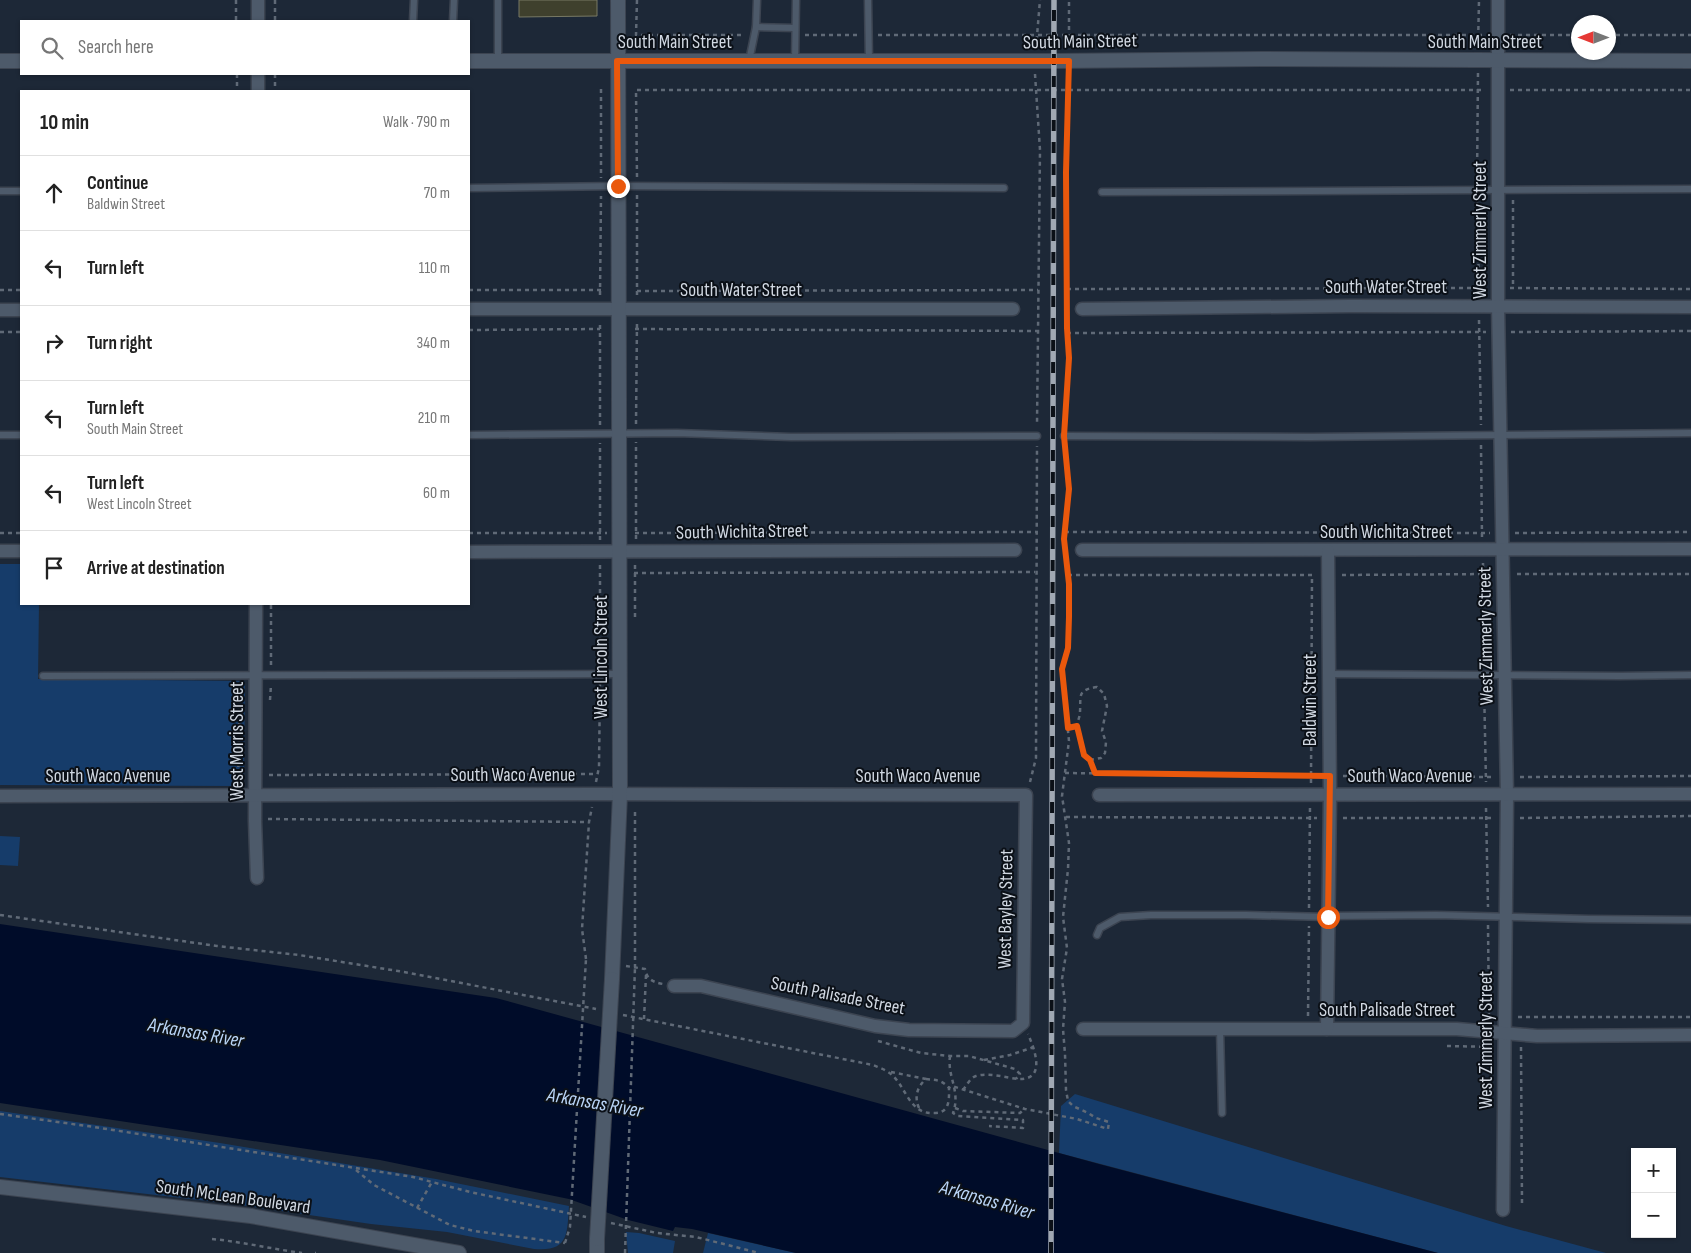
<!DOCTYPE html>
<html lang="en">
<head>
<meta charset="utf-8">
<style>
  :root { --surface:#fff; --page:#f2f2f2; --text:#222; --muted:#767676; --line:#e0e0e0 }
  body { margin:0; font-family:"Sofia Sans Condensed",sans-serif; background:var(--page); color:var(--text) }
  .controls { position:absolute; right:15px; bottom:15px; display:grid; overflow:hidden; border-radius:0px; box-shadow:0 1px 4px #0004 }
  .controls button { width:45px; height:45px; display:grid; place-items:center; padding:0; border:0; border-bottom:1px solid var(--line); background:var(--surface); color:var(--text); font:25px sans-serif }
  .compass { position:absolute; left:1571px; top:15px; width:45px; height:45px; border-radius:50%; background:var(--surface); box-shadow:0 1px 4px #0004; rotate:270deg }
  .stop { position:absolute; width:15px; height:15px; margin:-11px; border:4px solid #ea580c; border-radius:50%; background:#fff }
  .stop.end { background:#ea580c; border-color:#fff; box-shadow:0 1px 5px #0008 }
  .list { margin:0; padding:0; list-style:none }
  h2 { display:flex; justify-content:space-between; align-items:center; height:65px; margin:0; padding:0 20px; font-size:21px }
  h2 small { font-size:16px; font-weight:400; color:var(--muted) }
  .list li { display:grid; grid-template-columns:32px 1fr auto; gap:15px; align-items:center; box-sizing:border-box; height:75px; padding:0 20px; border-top:1px solid var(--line) }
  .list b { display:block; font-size:19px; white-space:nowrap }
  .list p { margin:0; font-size:16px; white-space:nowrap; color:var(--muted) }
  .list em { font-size:16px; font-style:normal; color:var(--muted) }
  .icon { flex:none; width:28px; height:28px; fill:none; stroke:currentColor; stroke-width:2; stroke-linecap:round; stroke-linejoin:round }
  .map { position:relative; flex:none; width:1691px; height:1253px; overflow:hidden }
  .search { position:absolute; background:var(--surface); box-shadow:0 1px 4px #0004; left:20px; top:20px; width:450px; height:55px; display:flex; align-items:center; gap:12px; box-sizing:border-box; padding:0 18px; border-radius:0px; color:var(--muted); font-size:19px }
  .panel { position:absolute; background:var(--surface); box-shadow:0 1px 4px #0004; left:20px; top:90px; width:450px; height:515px; border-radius:0px }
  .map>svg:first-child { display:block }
  .green { fill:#163c6a }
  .water { fill:#000c29 }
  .building { fill:#3f402d; stroke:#787964 }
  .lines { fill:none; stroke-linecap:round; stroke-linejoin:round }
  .service-casing { stroke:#3c4451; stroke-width:9 }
  .minor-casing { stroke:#3c4451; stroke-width:15 }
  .tertiary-casing { stroke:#3c4451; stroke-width:16 }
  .secondary-casing { stroke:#3c4451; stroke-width:16 }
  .path { stroke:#606a77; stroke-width:2.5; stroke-dasharray:4 4; stroke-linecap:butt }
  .service { stroke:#4d5a6a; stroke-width:6 }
  .minor { stroke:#4d5a6a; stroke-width:12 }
  .tertiary { stroke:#4d5a6a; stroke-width:14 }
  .secondary { stroke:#4d5a6a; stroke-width:14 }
  .rail-casing { stroke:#a0a8b3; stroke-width:5.5 }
  .rail { stroke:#0b1017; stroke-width:4; stroke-dasharray:11; stroke-linecap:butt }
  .tertiary-bridge-casing { stroke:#3c4451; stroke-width:16; stroke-linecap:butt }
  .path-bridge { stroke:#606a77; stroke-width:2.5; stroke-dasharray:4 4; stroke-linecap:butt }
  .tertiary-bridge { stroke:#4d5a6a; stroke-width:14 }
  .route { stroke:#ea580c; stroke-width:6 }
  .labels { text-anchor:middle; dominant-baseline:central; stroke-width:4; stroke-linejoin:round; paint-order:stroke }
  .street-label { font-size:19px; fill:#d1d8e2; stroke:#0b1017 }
  .water-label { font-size:20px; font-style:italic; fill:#bad5f7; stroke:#0b1017 }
</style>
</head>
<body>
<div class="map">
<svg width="1691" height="1253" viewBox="0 0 1691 1253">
  <rect width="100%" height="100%" fill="#1d2837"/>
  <g class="green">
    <polygon points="0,564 21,564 21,604 39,604 38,679 245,681 244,778 241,784 234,786 0,785"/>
    <polygon points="0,836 20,837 18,866 0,865"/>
    <polygon points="1075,1094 1506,1226 1606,1253 1438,1253 1059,1153 1061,1106"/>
    <path d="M 0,1111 L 220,1143 L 436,1179 L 569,1206 C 567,1234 569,1252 534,1249 L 447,1232 L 371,1224 L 234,1204 L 0,1177 Z"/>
    <polygon points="626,1232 639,1233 675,1241 673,1253 628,1253"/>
    <polygon points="708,1233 796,1253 703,1253"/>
  </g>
  <polygon class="water" points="0,924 496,998 1099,1164 1438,1253 796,1253 692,1229 675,1227 673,1231 628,1220 569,1199 380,1160 0,1103"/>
  <polygon class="building" points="519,0 597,0 597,16 519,17"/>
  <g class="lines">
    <g class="service-casing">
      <g id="service">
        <polyline points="498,0 498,61"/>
        <polyline points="868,0 869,61"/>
        <polyline points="413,21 414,0"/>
        <polyline points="453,21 454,0"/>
        <polyline points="756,27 795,28"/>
        <polyline points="749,61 756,27 757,0"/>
        <polyline points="795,61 796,0"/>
        <polyline points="469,188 618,186 1004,188"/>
        <polyline points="0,191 21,191"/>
        <polyline points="1102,192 1691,189"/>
        <polyline points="0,435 21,435"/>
        <polyline points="469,435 677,433 791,437 1037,436"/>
        <polyline points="1064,436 1310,437 1691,433"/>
        <polyline points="1329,674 1620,676 1691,675"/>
        <polyline points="43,676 620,674"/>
        <polyline points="1328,916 1436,915 1589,919 1691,920"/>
        <polyline points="1097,935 1100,928 1120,917 1151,915 1246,915 1328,917"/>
        <polyline points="1220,1029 1222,1113"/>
      </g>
    </g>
    <g class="minor-casing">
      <g id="minor">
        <polyline points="258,0 258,21"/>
        <polyline points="1498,0 1498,306 1507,795 1503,1210"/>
        <polyline points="258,74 258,91"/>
        <polyline points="469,309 1013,309"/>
        <polyline points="1082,309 1350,306 1691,307"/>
        <polyline points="0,310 21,310"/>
        <polyline points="1082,550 1691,549"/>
        <polyline points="0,551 21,551"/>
        <polyline points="469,552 1015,550"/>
        <polyline points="256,604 255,821 257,878"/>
        <polyline points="1099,795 1691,794"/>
        <polyline points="0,796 594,794 1026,795 1023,1023 1013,1031 909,1030 875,1026 701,986 674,986"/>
        <polyline points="1083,1029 1457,1029 1537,1036 1691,1035"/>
        <polyline points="1327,1029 1330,795 1328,551"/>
      </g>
    </g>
    <g class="tertiary-casing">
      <g id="tertiary">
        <polyline points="0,61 21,61"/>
        <polyline points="469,61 1054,61 1260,59 1691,61"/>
        <polyline points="612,979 620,794 618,0"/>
        <polyline points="597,1239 597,1253"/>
      </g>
    </g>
    <g class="secondary-casing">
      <polyline id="secondary" points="0,1187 251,1216 459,1253"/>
    </g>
    <g class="path">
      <polyline points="236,0 236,21"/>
      <polyline points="275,0 275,21"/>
      <polyline points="637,0 636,35 745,35"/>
      <polyline points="805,35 860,35"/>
      <polyline points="878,35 1485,35"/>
      <polyline points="1510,35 1578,35"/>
      <polyline points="1608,35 1691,35"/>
      <polyline points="1069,46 1069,0"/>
      <polyline points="1478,46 1479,0"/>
      <polyline points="1036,48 1040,0"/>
      <polyline points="237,74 237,91"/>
      <polyline points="275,74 275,91"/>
      <polyline points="1035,74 1040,150 1037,425"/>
      <polyline points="601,89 601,178"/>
      <polyline points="1510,90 1691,90"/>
      <polyline points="637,177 636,90 1485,90"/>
      <polyline points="1477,181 1478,72"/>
      <polyline points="637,195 637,297"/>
      <polyline points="1513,200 1513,288"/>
      <polyline points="1510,288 1691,289"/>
      <polyline points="1067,289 1479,288 1477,199"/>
      <polyline points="0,290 21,290"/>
      <polyline points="469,290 602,290"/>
      <polyline points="637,291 1038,290"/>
      <polyline points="600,295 601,196"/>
      <polyline points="1479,295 1479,288 1485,288"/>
      <polyline points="1479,320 1481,425"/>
      <polyline points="635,329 1037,331"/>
      <polyline points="469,330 600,329"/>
      <polyline points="0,332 21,332"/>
      <polyline points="1511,332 1691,331"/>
      <polyline points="1067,333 1486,332"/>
      <polyline points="636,424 637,322"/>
      <polyline points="600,425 600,321"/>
      <path d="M 1065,426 C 1070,374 1067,322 1067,269 C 1066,204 1067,140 1069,74"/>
      <polyline points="1481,445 1482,537"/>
      <polyline points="1065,532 1490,533"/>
      <polyline points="0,533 21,533"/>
      <polyline points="469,533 607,533"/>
      <polyline points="635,533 1036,532"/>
      <polyline points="1515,533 1691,532"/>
      <polyline points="636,539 636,442"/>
      <polyline points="600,540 600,443"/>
      <polyline points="1483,563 1484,665"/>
      <polyline points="634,573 1035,572"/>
      <polyline points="1517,574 1691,574"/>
      <polyline points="1068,575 1316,575"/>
      <polyline points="1342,575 1491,574"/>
      <polyline points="635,617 635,565"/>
      <polyline points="271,665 271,604"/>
      <polyline points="600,665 600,563"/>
      <polyline points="1484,685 1486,782"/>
      <polyline points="270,700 271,685"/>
      <path d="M 1090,760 L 1101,758 L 1105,753 L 1106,742 L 1102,731 L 1107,706 L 1104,694 L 1097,687 C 1077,690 1081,695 1080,712 C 1080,717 1077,722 1077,727 C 1078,737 1082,746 1084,755 L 1090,760 L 1095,773"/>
      <polyline points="1065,773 1317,776"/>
      <polyline points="269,775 597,774"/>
      <polyline points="1343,776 1495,777"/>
      <polyline points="1520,777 1691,776"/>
      <polyline points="596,782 599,767 600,683"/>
      <polyline points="1030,782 1036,758 1037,446"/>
      <polyline points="238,783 240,686"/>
      <polyline points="1311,783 1312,575"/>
      <polyline points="1486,808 1488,907"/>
      <polyline points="635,812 635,967"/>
      <polyline points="1066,817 1317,818"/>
      <polyline points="1343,818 1495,818"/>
      <polyline points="1520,818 1691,816"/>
      <polyline points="268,819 589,822"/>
      <polyline points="1309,908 1310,806"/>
      <polyline points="0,915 217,946 299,955 404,972 596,1009"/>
      <polyline points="1488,925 1489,1020"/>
      <polyline points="586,959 582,929 589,822 592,807"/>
      <path d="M 626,966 L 645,969 C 647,979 652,982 663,984"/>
      <path d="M 623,1015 L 873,1065 C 880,1068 887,1070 893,1076 C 906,1088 910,1114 933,1113 C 935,1113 939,1113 941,1112 C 950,1108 949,1097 949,1088 L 952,1086 L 1025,1109 L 1077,1119 L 1108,1129 L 1109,1122 L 1096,1118 L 1088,1113 L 1073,1106 L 1068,1101 L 1066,1090 L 1065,1054 L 1063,1029 L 1065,1002 L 1062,979 L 1067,948 L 1063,917 L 1068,869 L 1069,843 L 1062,796 L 1069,741 L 1062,669 L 1067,648 L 1069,617 L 1069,583 L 1064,539 L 1069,489 L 1065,447"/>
      <polyline points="1308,1016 1309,926"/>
      <polyline points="1518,1017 1691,1017"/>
      <polyline points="644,1019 646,975"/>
      <polyline points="878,1041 921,1053 950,1056 969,1056 1015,1069 1020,1074 1016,1079"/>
      <polyline points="1447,1046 1492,1047"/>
      <polyline points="1521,1047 1522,1203"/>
      <path d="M 950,1056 C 947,1077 961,1091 953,1113 L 958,1116 L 1023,1120 L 1023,1128 L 989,1126"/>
      <polyline points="984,1060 1010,1055 1034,1047"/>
      <polyline points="891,1072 926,1079"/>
      <path d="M 963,1090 C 967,1085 970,1078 976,1076 C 990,1072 1005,1078 1019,1079 C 1047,1080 1034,1048 1028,1034"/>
      <path d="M 919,1108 C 914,1097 917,1087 926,1079 C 936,1080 942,1080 949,1088"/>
      <polyline points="955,1108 963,1111 1020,1113 1024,1109"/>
      <polyline points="0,1114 94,1127 413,1177 470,1192 586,1217"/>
      <polyline points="356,1170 374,1185 450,1225 474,1231 565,1243"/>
      <polyline points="417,1208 432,1182"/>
      <polyline points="611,1223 657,1233 696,1237 759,1253"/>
      <path d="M 212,1239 C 243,1242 272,1249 302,1253"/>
      <polyline points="315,1253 316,1253"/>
    </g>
    <use href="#service" class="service"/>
    <use href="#minor" class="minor"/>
    <use href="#tertiary" class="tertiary"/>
    <use href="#secondary" class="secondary"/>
    <g class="rail-casing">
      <polyline id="rail" points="1051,1253 1054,0"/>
    </g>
    <use href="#rail" class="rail"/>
    <g class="tertiary-bridge-casing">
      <polyline id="tertiary-bridge" points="597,1239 612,979"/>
    </g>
    <g class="path-bridge">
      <polyline points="565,1243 570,1227 586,959"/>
      <polyline points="625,1253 635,967"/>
    </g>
    <use href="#tertiary-bridge" class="tertiary-bridge"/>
  </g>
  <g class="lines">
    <polyline class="route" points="618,186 617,61 1069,61 1066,172 1067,328 1069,358 1064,436 1069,489 1064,539 1069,584 1069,617 1068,648 1062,669 1068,728 1077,726 1084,755 1090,760 1095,773 1330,776 1328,917"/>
  </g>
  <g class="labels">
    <g class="street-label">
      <text x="675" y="42">South Main Street</text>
      <text transform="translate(1080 42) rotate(-1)">South Main Street</text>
      <text x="1485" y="42">South Main Street</text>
      <text transform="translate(1480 230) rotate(-90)">West Zimmerly Street</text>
      <text x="1386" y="287">South Water Street</text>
      <text x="741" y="290">South Water Street</text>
      <text transform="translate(742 532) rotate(-1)">South Wichita Street</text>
      <text x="1386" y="532">South Wichita Street</text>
      <text transform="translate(1486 636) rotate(-91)">West Zimmerly Street</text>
      <text transform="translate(601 657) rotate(-90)">West Lincoln Street</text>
      <text transform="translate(1310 700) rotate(-90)">Baldwin Street</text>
      <text transform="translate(237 741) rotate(-90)">West Morris Street</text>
      <text x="513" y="775">South Waco Avenue</text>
      <text x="108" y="776">South Waco Avenue</text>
      <text x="918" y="776">South Waco Avenue</text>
      <text x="1410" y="776">South Waco Avenue</text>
      <text transform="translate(1006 909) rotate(-89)">West Bayley Street</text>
      <text transform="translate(838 996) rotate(11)">South Palisade Street</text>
      <text x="1387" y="1010">South Palisade Street</text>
      <text transform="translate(1486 1040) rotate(-90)">West Zimmerly Street</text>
      <text transform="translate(233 1197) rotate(8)">South McLean Boulevard</text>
    </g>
    <g class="water-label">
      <text transform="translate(196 1033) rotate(10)">Arkansas River</text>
      <text transform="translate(595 1103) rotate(10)">Arkansas River</text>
      <text transform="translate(987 1200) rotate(16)">Arkansas River</text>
    </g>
  </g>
</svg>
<div class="controls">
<button>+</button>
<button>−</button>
</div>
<svg class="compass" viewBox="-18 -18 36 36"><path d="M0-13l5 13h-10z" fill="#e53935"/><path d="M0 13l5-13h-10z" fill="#767676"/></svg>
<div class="stop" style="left:1328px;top:917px"></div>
<div class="stop end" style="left:618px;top:186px"></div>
<div class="search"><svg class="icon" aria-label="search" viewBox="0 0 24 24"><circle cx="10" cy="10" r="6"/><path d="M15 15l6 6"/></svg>Search here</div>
<section class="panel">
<h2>10 min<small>Walk · 790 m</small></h2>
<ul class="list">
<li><svg class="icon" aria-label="ahead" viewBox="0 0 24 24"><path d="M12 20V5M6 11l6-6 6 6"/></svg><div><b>Continue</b><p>Baldwin Street</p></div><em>70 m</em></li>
<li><svg class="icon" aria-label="left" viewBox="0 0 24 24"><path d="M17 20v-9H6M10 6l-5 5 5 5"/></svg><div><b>Turn left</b></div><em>110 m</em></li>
<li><svg class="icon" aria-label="right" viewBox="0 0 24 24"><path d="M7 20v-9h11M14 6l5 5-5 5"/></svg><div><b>Turn right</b></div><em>340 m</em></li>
<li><svg class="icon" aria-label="left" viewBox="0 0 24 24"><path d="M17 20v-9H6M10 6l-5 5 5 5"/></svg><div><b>Turn left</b><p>South Main Street</p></div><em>210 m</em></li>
<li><svg class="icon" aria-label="left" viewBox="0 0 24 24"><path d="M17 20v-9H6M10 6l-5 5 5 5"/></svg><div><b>Turn left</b><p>West Lincoln Street</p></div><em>60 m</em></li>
<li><svg class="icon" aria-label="arrive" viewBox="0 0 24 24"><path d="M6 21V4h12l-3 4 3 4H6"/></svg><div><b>Arrive at destination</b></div></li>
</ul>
</section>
</div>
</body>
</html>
